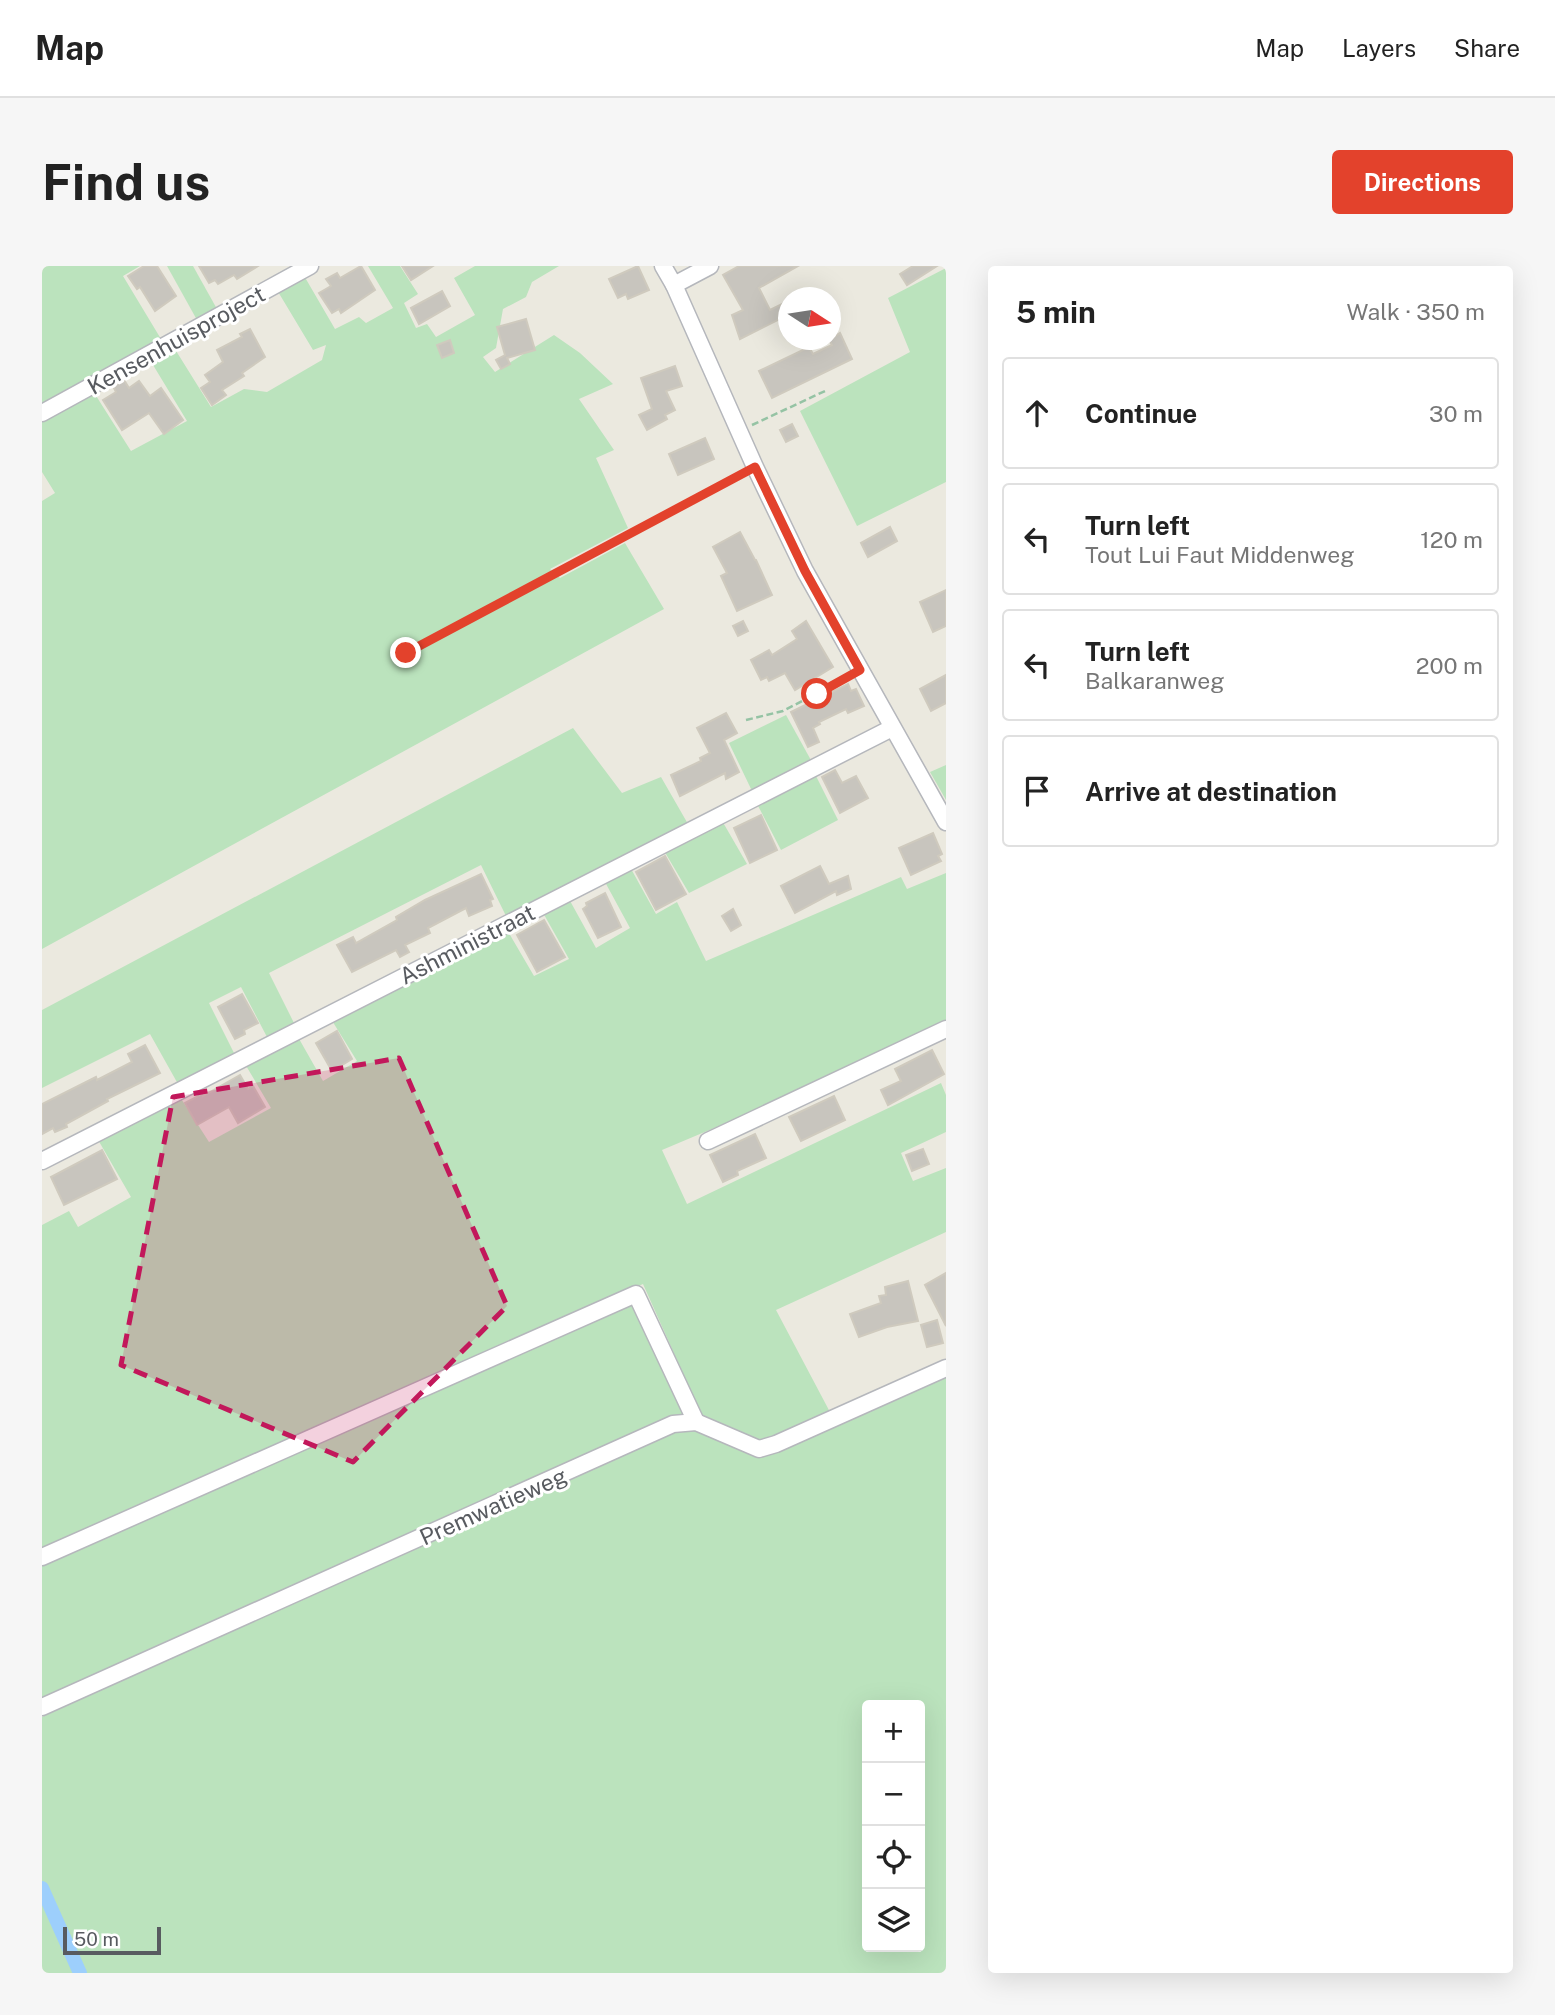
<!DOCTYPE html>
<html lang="en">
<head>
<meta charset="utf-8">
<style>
  :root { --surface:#fff; --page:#f6f6f6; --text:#222; --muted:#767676; --line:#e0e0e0; --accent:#e3422c }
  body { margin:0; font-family:"Public Sans",sans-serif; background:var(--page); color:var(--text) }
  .controls { position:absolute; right:21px; bottom:21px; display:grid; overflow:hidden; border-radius:7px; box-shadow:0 7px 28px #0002 }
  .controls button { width:63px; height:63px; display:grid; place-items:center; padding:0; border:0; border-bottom:2px solid var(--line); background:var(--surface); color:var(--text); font:35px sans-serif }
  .compass { position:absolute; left:736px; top:21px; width:63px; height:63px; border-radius:50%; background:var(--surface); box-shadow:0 7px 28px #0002; rotate:102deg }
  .scale { position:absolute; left:21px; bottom:18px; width:98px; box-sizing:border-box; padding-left:7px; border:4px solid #585b60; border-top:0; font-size:19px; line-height:24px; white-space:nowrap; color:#585b60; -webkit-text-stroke:5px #fff; paint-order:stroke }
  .stop { position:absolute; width:21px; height:21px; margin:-16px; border:5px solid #e3422c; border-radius:50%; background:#fff }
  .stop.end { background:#e3422c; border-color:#fff; box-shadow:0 2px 7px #0008 }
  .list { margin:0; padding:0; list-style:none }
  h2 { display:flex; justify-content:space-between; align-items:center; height:91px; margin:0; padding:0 28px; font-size:30px }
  h2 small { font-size:23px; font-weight:400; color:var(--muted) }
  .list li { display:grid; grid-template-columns:46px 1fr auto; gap:21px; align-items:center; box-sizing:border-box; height:112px; margin:0 14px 14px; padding:0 14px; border:2px solid var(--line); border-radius:7px }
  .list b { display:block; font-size:26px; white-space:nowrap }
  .list p { margin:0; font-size:23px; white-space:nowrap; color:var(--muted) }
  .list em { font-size:23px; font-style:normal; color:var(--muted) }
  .icon { flex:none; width:38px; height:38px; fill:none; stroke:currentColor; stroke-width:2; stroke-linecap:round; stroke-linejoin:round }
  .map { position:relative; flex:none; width:904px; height:1707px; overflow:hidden; border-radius:7px }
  header { display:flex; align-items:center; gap:42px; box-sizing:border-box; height:98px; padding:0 35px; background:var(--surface); border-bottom:2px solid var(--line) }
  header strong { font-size:33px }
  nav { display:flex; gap:38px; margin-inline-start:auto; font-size:24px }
  .intro { display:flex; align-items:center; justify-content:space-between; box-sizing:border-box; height:168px; padding:0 42px }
  h1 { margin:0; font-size:49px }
  .button { padding:18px 32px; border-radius:7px; background:var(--accent); color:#fff; font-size:24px; font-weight:700 }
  main { display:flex; gap:42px; padding:0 42px }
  aside { flex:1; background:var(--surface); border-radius:7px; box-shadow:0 7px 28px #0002 }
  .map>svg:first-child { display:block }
  .green { fill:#bbe3bd; fill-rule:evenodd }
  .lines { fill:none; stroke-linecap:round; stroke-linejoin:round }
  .canal { stroke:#9dcffc; stroke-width:14 }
  .building { fill:#c8c5be; stroke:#cfcabe; stroke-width:2 }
  .minor-casing { stroke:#b5b7bc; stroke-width:19 }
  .path { stroke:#95c3a4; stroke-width:2.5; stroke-dasharray:7 3.5; stroke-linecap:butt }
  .minor { stroke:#fff; stroke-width:16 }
  .route { stroke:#e3422c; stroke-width:9 }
  .marked { fill:#c2185b; fill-opacity:0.2; stroke:#c2185b; stroke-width:5; stroke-dasharray:14 9; stroke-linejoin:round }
  .labels { text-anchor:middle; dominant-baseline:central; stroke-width:6; stroke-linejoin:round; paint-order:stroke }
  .street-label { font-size:23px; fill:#585b60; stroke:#fff }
</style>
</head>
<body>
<header>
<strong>Map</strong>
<nav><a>Map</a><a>Layers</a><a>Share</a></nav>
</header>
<div class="intro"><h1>Find us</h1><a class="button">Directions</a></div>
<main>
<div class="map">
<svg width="904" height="1707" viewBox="0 0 904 1707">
  <rect width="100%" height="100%" fill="#ebe9df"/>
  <g class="green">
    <polygon points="0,0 98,0 81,10 119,73 0,142"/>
    <polygon points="125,0 151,0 175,43 155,54"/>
    <polygon points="326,0 358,0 376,28 362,37 374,62 385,58 394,71 433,49 412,12 433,0 517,0 490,16 484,31 461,43 454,82 441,91 453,106 512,69 538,87 571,118 537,133 572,184 554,192 586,262 508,303 518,312 583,277 622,343 0,683 0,235 13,227 0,206 0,151 51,125 89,185 145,155 108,94 131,80 169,141 202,123 225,126 280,94 284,79 271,84 235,24 261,8 293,63 317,51 324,57 351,42"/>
    <polygon points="904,2 904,216 815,260 758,145 868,86 846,32"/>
    <polygon points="744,449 770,496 710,525 687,477"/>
    <polygon points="531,462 580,527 619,511 646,558 464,650 439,599 227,707 252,757 225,771 199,721 167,737 192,787 136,818 108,768 0,822 0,744"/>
    <polygon points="904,499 904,534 888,506"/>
    <polygon points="772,506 796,554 739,584 714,536"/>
    <polygon points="679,553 705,598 647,627 621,583"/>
    <polygon points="588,601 614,648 635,636 664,695 859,611 865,623 904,607 904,757 781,816 620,884 645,938 899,817 904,829 904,866 859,887 871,915 904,902 904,966 734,1044 789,1148 728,1173 715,1176 682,1164 660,1150 601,1018 0,1284 0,959 27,945 36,961 89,931 55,872 138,831 167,876 229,842 203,798 256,771 281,815 315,795 289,753 464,662 492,710 527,693 500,645 527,633 554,682 588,662 563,616"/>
    <polygon points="592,1036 643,1147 0,1435 0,1297"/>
    <path d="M 904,1106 L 904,1707 L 0,1707 L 0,1451 L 634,1162 L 648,1163 L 720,1188 ZM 825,1439 L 878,1439 L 878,1681 L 825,1681 Z"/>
  </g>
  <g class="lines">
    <polyline class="canal" points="0,1622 38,1707"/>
  </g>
  <g class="building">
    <polygon points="102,0 115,0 134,30 113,45 98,21 95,23 86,10"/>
    <polygon points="157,0 216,0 195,13 192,9 176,18 173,14 167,17"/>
    <polygon points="319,0 333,24 299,47 297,43 290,47 277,27 289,20 284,13 295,7 298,12"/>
    <polygon points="360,0 391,0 369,14"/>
    <polygon points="596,0 607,24 586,33 584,28 576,32 567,13"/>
    <polygon points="697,0 756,0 717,22 728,44 746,35 746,49 698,73 690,49 701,44 681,9"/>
    <polygon points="871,0 895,0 865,19 858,8"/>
    <polygon points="400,25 408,40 377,58 369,42"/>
    <polygon points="484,53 493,84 465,92 468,98 459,103 454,94 463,89 455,61"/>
    <polygon points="208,63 223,91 200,107 202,110 180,124 184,129 170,139 159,122 168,116 163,109 181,96 175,84 200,71 198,68"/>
    <polygon points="798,67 810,93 730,132 717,105 767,81 771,88 790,79 787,74"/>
    <polygon points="408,74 412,87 400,92 395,79"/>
    <polygon points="633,100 640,120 624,125 633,144 623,149 625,153 605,164 597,149 610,143 599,112"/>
    <polygon points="82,114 87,122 97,115 108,130 119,122 141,154 122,168 107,147 80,164 61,134 74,126 71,120"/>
    <polygon points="750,158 756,170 744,176 738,164"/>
    <polygon points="663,172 672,193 636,209 627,188"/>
    <polygon points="848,261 855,275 826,291 819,277"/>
    <polygon points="698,266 713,294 714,294 730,329 695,345 679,310 685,307 671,281"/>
    <polygon points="904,324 904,360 891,366 878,336"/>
    <polygon points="701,355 706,365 696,370 691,360"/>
    <polygon points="764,355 791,401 753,424 743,407 727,415 725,411 719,414 709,394 727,384 730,389 755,373 750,365"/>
    <polygon points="904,409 904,437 889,445 878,423"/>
    <polygon points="806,418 809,425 814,423 822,440 806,447 804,443 777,456 778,458 771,462 777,476 766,481 749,446"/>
    <polygon points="684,447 695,467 682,474 697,506 684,513 683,507 638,530 629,509 659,495 658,492 668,487 655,462"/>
    <polygon points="793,504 800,517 814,510 826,532 798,547 780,511"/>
    <polygon points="719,549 735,584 708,597 692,562"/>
    <polygon points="891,567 900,588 896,590 899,595 869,609 857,582"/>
    <polygon points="623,590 644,628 614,644 594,606"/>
    <polygon points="778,600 787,618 806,610 809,623 795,629 794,625 753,647 739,620"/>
    <polygon points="439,608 451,633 448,634 450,640 427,650 424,642 386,662 388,667 363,679 367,686 358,691 354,684 310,706 295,679 311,671 314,677 355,654 354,651 383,634"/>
    <polygon points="563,627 579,661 556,672 541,643 545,640 544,637"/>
    <polygon points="691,643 699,659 689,665 680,650"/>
    <polygon points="502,654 523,691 495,706 475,669"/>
    <polygon points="200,728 216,757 202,764 203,768 193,773 176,741"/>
    <polygon points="295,765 310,793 290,805 274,777"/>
    <polygon points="103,779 118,807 65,833 66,835 24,858 25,861 13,866 11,862 0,868 0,838 54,811 55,814 90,796 86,788"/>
    <polygon points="890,784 902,808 846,839 839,824 859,815 853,803"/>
    <polygon points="198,809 206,823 211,820 223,841 196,857 187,841 155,859 143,837 160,828 161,830"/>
    <polygon points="792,830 803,854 759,875 747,851"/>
    <polygon points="713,868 724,892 695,905 696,909 681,916 668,889"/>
    <polygon points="881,883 887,898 870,905 864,889"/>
    <polygon points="60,884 75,913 22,939 9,911"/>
    <polygon points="904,1007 904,1060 883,1019"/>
    <polygon points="866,1015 876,1055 845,1061 817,1071 808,1048 839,1037 837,1030 844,1029 843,1021"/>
    <polygon points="895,1054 901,1077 885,1081 879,1059"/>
  </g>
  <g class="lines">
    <g class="minor-casing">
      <g id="minor">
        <polyline points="621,0 632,19 713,201 763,305 904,556"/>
        <polyline points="632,19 668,0"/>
        <polyline points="0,147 268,0"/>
        <polyline points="666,875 904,763"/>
        <polyline points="0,895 850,462"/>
        <polyline points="0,1291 594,1028 654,1156"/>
        <polyline points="0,1441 631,1158 654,1156 717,1183 734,1178 904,1102"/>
      </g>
    </g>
    <g class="path">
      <polyline points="710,159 783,125"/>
      <polyline points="364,387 700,207"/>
      <polyline points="704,454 741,445 806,411"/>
    </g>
    <use href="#minor" class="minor"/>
  </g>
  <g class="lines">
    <polyline class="route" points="364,387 713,201 763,305 818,404 775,428"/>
  </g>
  <path class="marked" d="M 357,792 L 465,1040 L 311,1196 L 79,1099 L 131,831 Z"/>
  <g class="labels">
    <g class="street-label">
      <text transform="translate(134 74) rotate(-29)">Kensenhuisproject</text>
      <text transform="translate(425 678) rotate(-27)">Ashministraat</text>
      <text transform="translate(451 1240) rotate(-24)">Premwatieweg</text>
    </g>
  </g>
</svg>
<div class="controls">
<button>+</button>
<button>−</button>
<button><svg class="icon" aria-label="locate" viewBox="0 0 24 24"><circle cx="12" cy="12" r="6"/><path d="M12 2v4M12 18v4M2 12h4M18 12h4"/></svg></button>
<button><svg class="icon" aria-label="layers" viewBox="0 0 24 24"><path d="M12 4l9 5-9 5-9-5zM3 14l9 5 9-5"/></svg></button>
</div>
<svg class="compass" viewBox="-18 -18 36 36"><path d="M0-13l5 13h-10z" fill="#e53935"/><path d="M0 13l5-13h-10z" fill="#767676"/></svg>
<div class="scale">50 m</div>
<div class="stop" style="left:775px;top:428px"></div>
<div class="stop end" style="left:364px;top:387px"></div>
</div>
<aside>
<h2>5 min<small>Walk · 350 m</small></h2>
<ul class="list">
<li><svg class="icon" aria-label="ahead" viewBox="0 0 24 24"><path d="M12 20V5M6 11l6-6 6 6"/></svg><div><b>Continue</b></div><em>30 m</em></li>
<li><svg class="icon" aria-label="left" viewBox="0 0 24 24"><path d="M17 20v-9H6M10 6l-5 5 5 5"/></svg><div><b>Turn left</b><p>Tout Lui Faut Middenweg</p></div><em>120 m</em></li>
<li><svg class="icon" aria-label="left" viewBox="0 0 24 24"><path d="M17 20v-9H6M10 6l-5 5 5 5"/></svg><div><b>Turn left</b><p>Balkaranweg</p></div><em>200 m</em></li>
<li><svg class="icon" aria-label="arrive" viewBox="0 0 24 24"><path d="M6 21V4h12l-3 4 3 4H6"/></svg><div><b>Arrive at destination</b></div></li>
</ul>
</aside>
</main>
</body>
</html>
